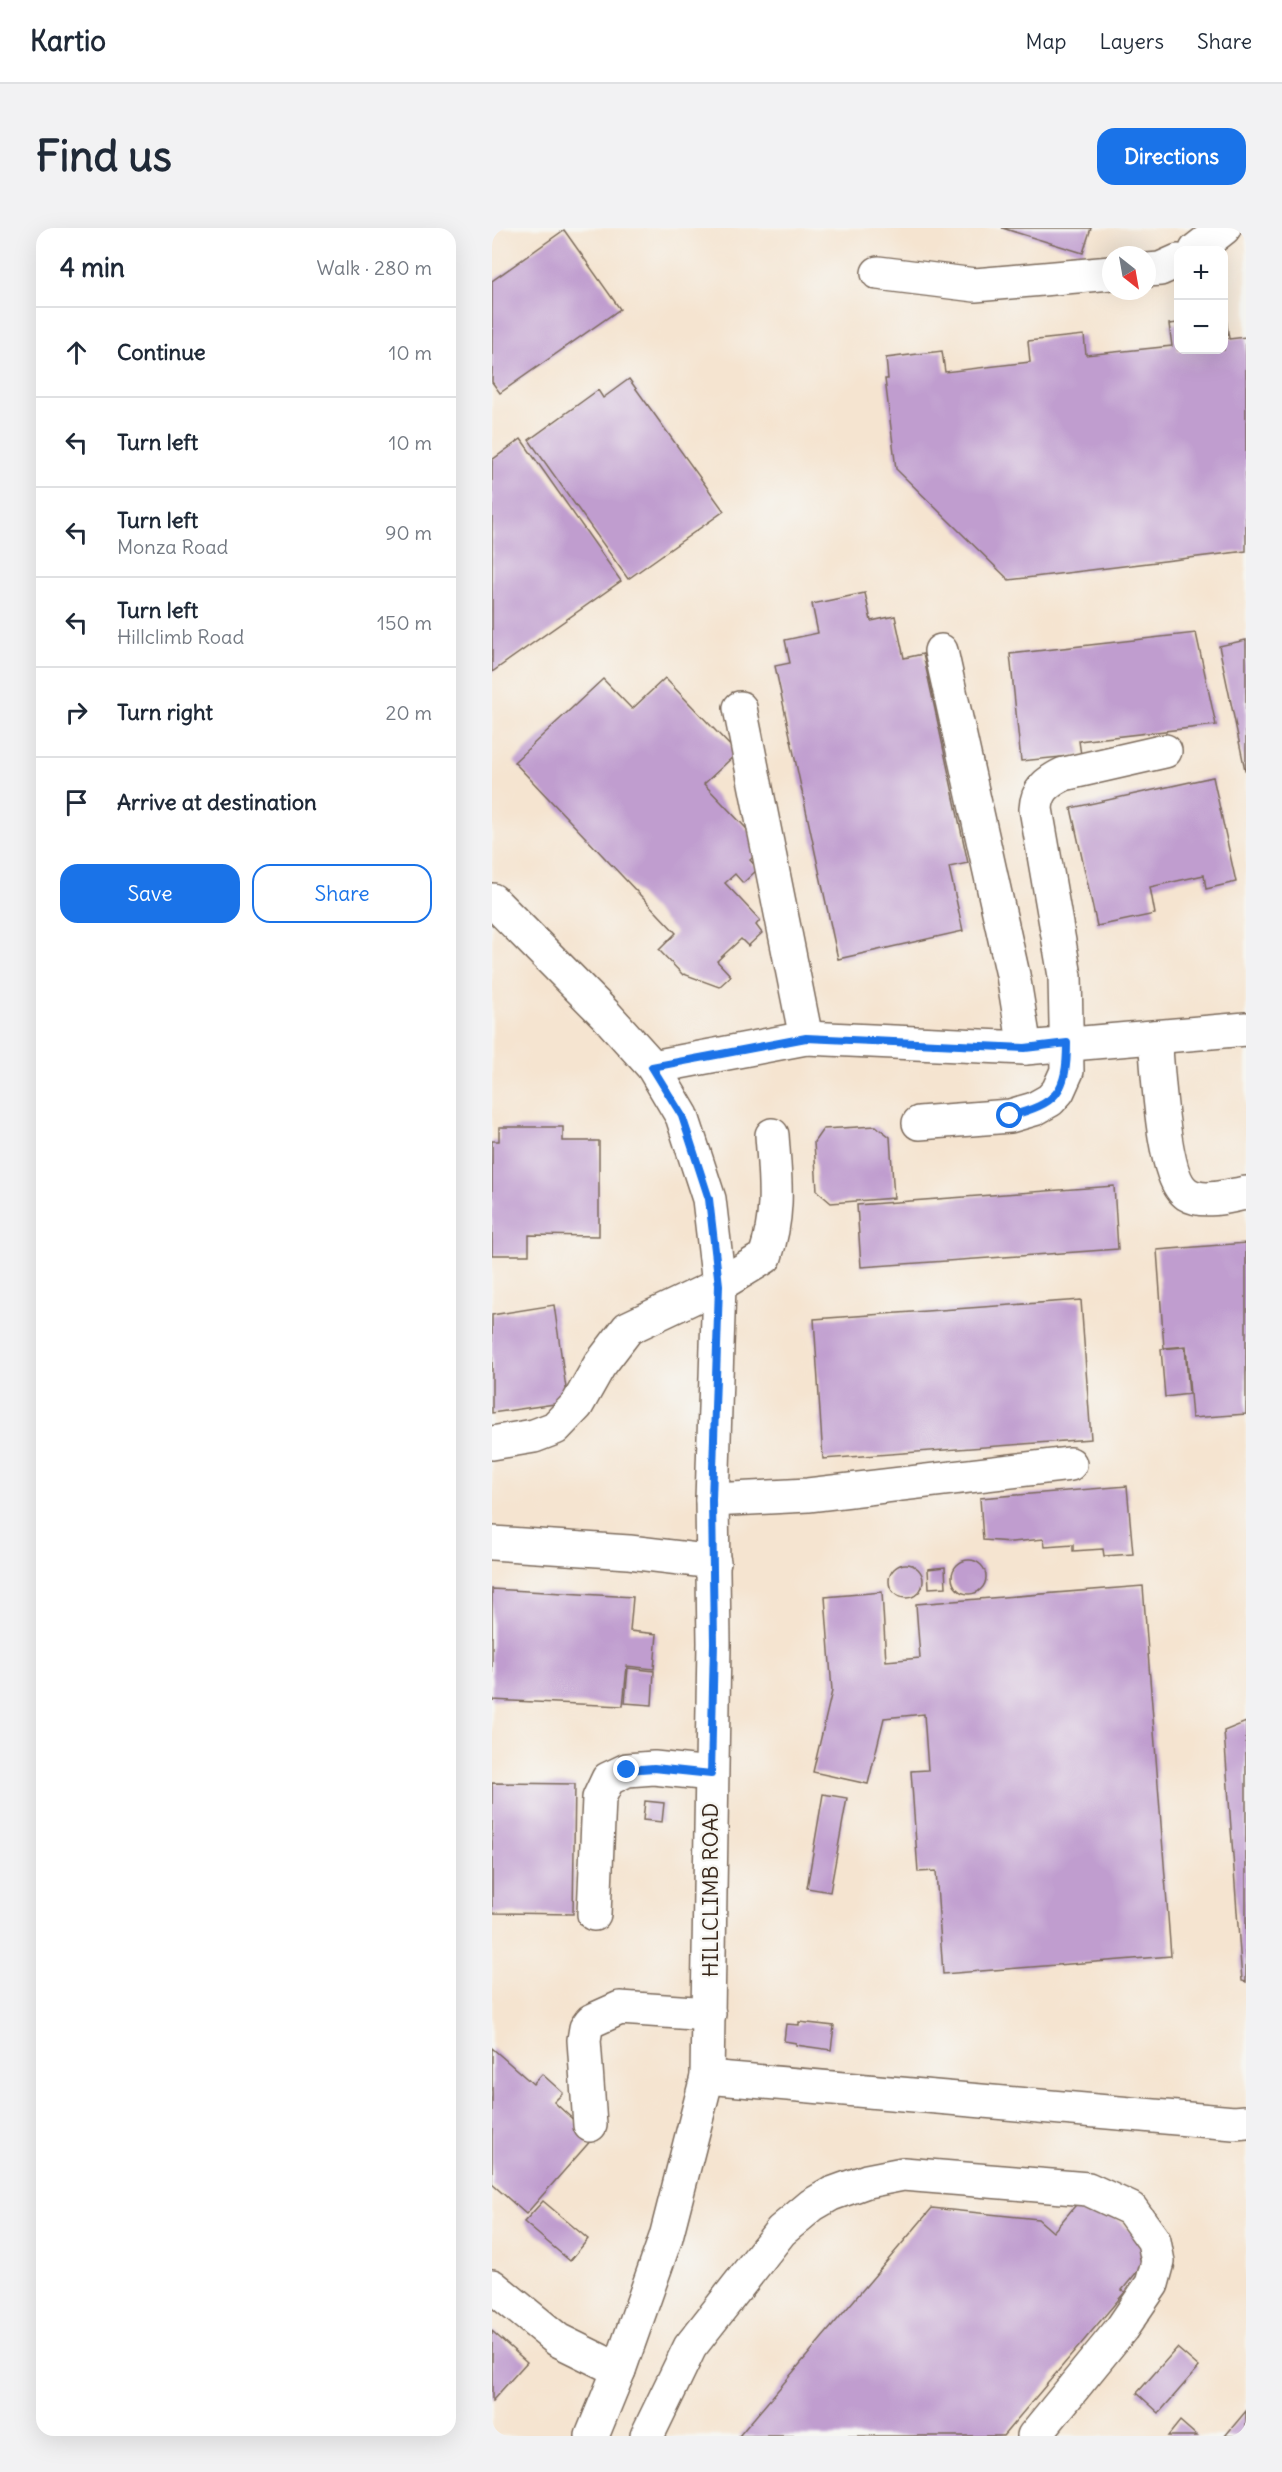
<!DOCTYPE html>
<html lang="en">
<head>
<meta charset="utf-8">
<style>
  :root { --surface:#fff; --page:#f2f2f3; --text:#1f2937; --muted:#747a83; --line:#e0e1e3; --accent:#1a73e8 }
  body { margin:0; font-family:Delius,sans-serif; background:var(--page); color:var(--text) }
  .controls { position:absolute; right:18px; top:18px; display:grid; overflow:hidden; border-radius:12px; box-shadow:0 6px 24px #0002 }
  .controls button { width:54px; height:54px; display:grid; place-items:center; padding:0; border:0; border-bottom:2px solid var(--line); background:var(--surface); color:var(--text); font:30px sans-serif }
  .compass { position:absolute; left:610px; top:18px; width:54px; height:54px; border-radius:50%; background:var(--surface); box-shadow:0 6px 24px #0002; rotate:149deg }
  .stop { position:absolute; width:18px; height:18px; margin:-14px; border:4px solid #1a73e8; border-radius:50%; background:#fff }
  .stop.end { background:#1a73e8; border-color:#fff; box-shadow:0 2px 6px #0008 }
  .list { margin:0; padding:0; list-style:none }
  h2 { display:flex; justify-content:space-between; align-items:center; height:78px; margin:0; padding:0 24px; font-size:26px }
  h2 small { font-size:20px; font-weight:400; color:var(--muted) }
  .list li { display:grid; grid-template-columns:39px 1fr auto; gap:18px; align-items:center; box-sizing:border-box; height:90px; padding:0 24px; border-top:2px solid var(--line) }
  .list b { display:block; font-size:22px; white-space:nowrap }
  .list p { margin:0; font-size:20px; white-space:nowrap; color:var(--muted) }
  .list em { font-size:20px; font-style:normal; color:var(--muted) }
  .actions { display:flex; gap:12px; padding:18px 24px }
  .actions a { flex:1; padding:14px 0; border:2px solid var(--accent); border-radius:18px; text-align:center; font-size:21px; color:var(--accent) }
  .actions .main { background:var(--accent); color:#fff }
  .icon { flex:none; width:33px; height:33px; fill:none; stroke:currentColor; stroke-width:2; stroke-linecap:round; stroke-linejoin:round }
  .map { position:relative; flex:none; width:754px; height:2208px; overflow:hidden; border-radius:18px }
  header { display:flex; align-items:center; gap:36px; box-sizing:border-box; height:84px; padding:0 30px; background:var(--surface); border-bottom:2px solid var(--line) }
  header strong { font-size:28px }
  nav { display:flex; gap:33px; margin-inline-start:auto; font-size:21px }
  .intro { display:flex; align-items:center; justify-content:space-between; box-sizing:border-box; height:144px; padding:0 36px }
  h1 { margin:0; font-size:42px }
  .button { padding:15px 27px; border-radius:18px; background:var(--accent); color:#fff; font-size:21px; font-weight:700 }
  main { display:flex; gap:36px; padding:0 36px }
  aside { flex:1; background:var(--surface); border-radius:18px; box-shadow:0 6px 24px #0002 }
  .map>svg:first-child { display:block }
  .building { fill:#c09dcf }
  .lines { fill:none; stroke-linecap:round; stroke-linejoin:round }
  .minor-casing { stroke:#7c6b5c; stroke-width:36 }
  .minor { stroke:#fff; stroke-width:33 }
  .route { stroke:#1a73e8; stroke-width:8 }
  .labels { text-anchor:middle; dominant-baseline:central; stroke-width:5; stroke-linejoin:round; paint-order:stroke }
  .street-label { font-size:21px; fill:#3b2a1e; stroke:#f6f6f2 }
</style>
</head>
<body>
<header>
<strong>Kartio</strong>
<nav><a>Map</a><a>Layers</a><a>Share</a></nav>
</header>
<div class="intro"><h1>Find us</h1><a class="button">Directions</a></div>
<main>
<aside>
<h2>4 min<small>Walk · 280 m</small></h2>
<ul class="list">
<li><svg class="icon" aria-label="ahead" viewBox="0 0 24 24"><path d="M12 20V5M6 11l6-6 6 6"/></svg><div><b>Continue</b></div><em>10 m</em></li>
<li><svg class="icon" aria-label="left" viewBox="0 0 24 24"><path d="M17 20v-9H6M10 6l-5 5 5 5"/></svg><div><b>Turn left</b></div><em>10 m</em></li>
<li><svg class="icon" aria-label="left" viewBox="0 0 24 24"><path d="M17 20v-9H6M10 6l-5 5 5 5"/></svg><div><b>Turn left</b><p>Monza Road</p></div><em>90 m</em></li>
<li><svg class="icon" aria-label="left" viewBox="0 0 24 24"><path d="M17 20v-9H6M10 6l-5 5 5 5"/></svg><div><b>Turn left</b><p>Hillclimb Road</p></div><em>150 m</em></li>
<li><svg class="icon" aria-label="right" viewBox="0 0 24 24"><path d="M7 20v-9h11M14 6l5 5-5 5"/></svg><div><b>Turn right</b></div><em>20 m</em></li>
<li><svg class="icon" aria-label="arrive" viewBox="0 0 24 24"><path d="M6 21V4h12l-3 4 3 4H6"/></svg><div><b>Arrive at destination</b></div></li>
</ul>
<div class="actions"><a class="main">Save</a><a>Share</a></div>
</aside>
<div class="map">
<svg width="754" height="2208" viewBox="0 0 754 2208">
  <rect width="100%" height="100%" fill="#f6f6f2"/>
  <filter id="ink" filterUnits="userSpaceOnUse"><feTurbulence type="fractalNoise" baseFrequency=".0167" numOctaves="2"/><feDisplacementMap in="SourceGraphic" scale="12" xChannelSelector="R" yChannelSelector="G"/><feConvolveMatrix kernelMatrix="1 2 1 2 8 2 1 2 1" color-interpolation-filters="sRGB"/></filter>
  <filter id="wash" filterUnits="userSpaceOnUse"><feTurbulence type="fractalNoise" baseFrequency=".008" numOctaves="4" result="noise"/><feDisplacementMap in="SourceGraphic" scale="24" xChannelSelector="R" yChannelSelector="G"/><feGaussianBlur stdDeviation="1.35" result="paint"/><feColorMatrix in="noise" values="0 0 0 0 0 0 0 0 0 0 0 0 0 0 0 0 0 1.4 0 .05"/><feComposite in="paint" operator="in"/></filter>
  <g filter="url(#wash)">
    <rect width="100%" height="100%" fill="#f5e4d0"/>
    <g id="blocks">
      <g class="building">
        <polygon points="510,0 599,0 591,25"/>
        <polygon points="72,2 128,81 8,165 0,154 0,53"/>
        <polygon points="732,90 734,90 737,111 754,109 754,323 517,352 404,241 393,151 396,151 394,130 450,123 453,144 538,134 536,113 592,107 594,127 680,118 677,96 686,95 686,122 732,122"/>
        <polygon points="137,151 232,283 136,351 37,212 106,162 111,170"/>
        <polygon points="29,211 129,353 0,444 0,232"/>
        <polygon points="373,365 379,393 403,388 412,430 431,426 476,635 457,639 471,703 346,731 283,438 298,435 293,412 326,405 320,376"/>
        <polygon points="704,405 724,497 587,513 589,527 529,533 518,426"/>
        <polygon points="754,412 754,542 753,542 727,418"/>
        <polygon points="173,450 245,525 212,556 272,619 258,632 266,641 251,655 243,646 233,655 268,692 264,697 270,705 256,718 249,711 225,733 239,748 227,759 192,746 191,747 167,722 184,705 22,534 111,451 140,481"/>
        <polygon points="721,549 744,654 714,661 712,647 658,659 663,686 605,698 579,580"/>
        <polygon points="384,898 398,909 402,970 339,975 325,963 322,914 331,901"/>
        <polygon points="7,899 71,899 71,913 107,913 107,1008 37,1007 37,1027 0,1027 0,913 7,913"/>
        <polygon points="622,958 626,1021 369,1039 365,977"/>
        <polygon points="754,1015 754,1186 700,1190 694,1118 672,1120 665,1022"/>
        <polygon points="589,1072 599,1211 331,1231 322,1091"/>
        <polygon points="62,1077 76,1174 0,1185 0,1087"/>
        <polygon points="693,1119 697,1166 673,1169 669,1121"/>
        <polygon points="635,1258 641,1326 612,1328 611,1321 581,1323 581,1317 553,1319 552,1311 520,1314 491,1312 488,1270"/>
        <circle cx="477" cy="1349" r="17"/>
        <circle cx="414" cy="1353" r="17"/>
        <polygon points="453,1339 454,1359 437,1360 436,1341"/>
        <polygon points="651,1358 679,1728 451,1746 444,1643 426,1644 419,1543 436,1542 432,1486 392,1490 376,1556 321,1544 340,1463 333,1369 390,1364 394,1433 428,1430 424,1376"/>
        <polygon points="0,1361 141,1369 138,1403 165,1406 162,1441 135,1438 131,1478 0,1472"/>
        <polygon points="136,1440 162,1443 160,1477 133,1475"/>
        <polygon points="754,1494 754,1754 750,1753 732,1503"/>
        <polygon points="0,1555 83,1556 81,1686 0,1685"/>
        <polygon points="331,1566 355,1570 338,1664 315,1660"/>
        <polygon points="153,1573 172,1575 170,1594 151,1592"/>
        <polygon points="307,1794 342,1798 339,1822 304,1817 304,1815 292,1813 294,1796 307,1797"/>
        <polygon points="0,1820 41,1856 50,1846 71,1865 62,1874 101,1910 34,1986 0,1956"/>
        <polygon points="594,1965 662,2023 630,2062 633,2064 511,2208 247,2208 440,1980 546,1991 561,2004"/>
        <polygon points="51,1973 96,2011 78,2033 32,1994"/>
        <polygon points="0,2103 35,2134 0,2173"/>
        <polygon points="685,2120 707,2139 667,2185 645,2165"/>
        <polygon points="754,2183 754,2208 733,2208"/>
        <polygon points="688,2193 705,2208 676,2208"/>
      </g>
    </g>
  </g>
  <g filter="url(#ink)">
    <use href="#blocks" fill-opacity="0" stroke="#7c6b5c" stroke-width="1.5"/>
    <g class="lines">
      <g class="minor-casing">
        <g id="minor">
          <polyline points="704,22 732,0"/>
          <polyline points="655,42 668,41 686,33"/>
          <polyline points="386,45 483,57 619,45"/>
          <polyline points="449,423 521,747 533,820"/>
          <polyline points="248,480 314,810"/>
          <polyline points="0,672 114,787 161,839 190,888 217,971 227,1057 220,1272 222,1415 215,1849 174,2009 127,2142 100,2208"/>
          <path d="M 663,809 C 666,840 670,950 695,966 C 711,976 736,968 754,965"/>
          <polyline points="161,839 314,810 533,820 754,801"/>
          <path d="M 427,895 L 518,888 L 542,881 L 558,872 L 566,863 L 575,843 L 573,748 L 544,581 C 545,562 555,554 572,546 L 673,523"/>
          <path d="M 0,1215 L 42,1208 L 63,1200 L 85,1177 L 107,1138 L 136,1100 L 227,1057 L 273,1029 C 288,985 283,951 280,907"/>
          <polyline points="220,1272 316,1267 578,1236"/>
          <polyline points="0,1315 137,1324 222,1334"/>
          <polyline points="102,1686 107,1570 116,1551 135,1542 162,1540 219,1546"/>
          <polyline points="215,1849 742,1895 754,1894"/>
          <polyline points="98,1897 92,1812 94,1800 99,1793 128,1780 217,1786"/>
          <polyline points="0,2058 66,2112 127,2142"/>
          <polyline points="155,2208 198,2119 289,2003 320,1977 339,1966 375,1953 411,1946 596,1961 639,1981 662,2013 666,2034 660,2056 630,2100 542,2208"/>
        </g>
      </g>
      <use href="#minor" class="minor"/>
    </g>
  </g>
  <g class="lines" filter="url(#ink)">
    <path class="route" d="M 135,1542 L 162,1540 L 219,1546 L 222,1415 L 220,1272 L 227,1057 L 217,971 L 190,888 L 160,839 L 314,810 L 533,820 L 575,815 C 575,865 565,875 518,888"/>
  </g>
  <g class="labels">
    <g class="street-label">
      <text transform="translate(218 1662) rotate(-90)">HILLCLIMB ROAD</text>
    </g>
  </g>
</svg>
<div class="controls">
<button>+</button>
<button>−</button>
</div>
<svg class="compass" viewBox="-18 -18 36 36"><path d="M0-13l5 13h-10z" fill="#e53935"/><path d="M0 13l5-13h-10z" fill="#747a83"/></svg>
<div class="stop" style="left:518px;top:888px"></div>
<div class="stop end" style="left:135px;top:1542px"></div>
</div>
</main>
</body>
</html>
